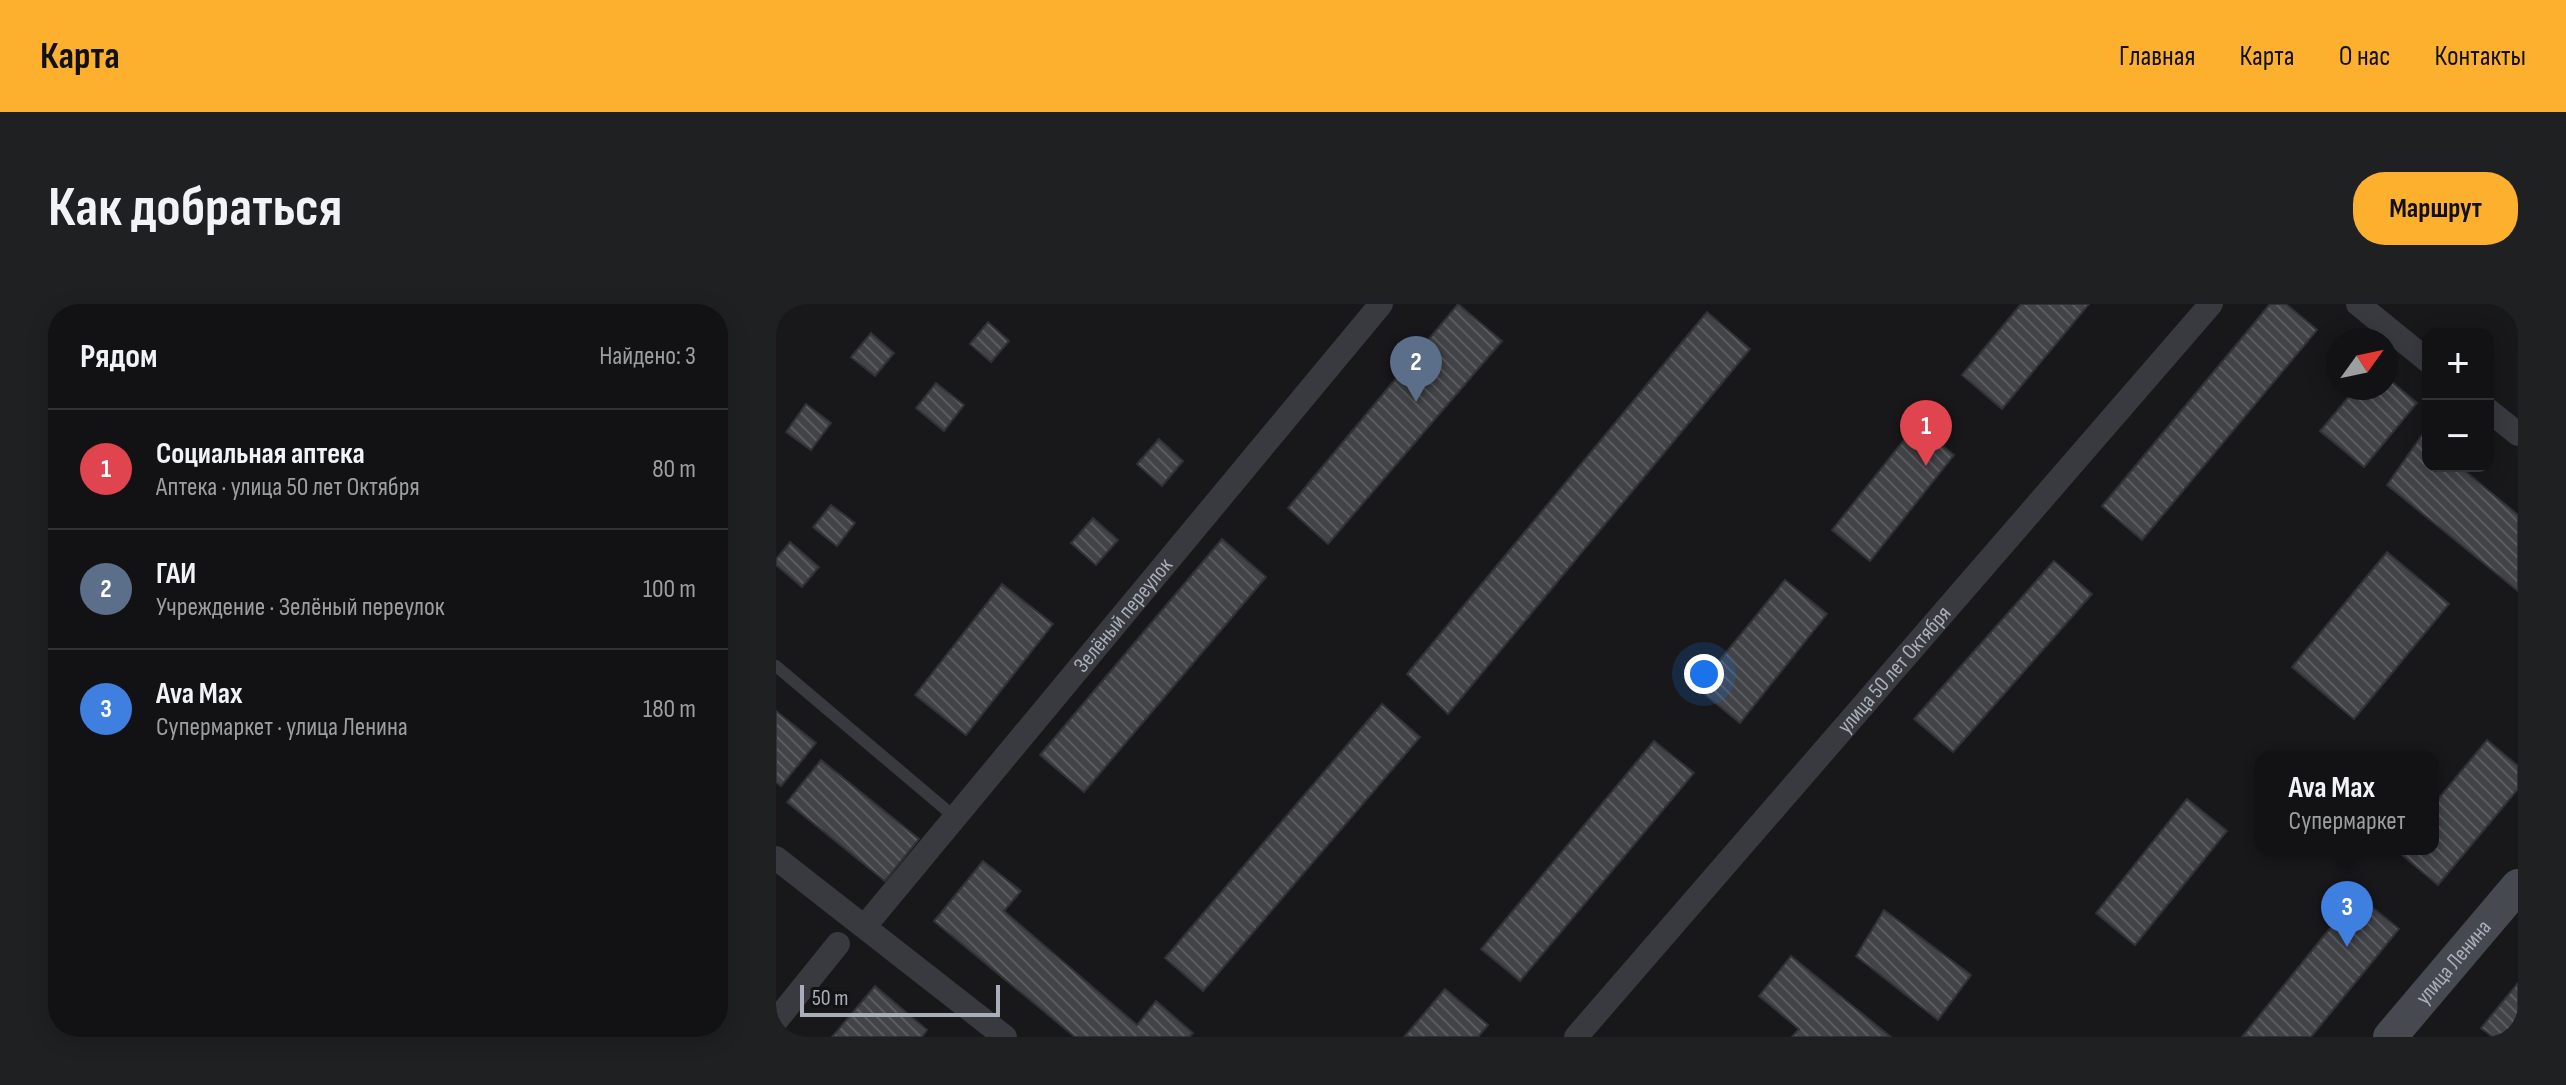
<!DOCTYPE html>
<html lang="ru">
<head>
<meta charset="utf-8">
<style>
  :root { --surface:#121214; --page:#1f2022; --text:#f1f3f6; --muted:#9c9ea0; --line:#313234; --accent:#fcb02d }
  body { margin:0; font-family:"Sofia Sans Condensed",sans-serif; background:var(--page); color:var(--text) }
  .controls { position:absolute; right:24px; top:24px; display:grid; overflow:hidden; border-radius:16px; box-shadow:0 4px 20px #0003 }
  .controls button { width:72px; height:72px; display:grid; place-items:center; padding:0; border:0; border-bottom:2px solid var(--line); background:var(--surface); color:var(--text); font:40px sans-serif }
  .compass { position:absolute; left:1550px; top:24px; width:72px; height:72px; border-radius:50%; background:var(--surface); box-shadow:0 4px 20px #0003; rotate:57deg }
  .scale { position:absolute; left:24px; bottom:20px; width:200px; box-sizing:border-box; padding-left:8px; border:4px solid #a9afba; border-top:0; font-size:22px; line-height:28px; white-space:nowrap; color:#a9afba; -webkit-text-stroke:6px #121315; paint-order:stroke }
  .you { position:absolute; left:928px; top:370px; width:28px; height:28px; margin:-20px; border:6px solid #fff; border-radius:50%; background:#1a73e8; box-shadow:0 0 0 12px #1a73e833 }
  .badge { display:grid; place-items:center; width:52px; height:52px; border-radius:50%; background:var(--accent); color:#fff; font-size:26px; font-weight:700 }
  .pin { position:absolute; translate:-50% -66px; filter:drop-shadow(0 2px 4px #0008) }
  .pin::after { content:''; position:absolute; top:42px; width:28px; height:24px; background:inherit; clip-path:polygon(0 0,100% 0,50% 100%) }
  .popup { position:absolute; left:1479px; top:447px; width:184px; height:104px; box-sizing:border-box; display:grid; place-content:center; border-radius:16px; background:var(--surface); filter:drop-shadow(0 2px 6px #0005); font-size:26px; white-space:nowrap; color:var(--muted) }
  .popup b { font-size:30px; color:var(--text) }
  .popup::after { content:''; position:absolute; left:50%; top:100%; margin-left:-16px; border:16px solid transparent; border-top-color:var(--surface) }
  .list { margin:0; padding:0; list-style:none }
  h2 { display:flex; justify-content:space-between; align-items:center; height:104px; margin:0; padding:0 32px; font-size:34px }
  h2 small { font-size:26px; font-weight:400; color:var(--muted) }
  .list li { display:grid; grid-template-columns:52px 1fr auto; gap:24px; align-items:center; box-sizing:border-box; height:120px; padding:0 32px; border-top:2px solid var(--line) }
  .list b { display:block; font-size:30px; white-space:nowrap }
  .list p { margin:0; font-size:26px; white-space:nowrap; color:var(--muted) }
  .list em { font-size:26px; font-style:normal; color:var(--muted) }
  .map { position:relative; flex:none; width:1742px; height:733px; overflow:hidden; border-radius:32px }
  header { display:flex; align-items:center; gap:48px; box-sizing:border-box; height:112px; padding:0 40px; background:var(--accent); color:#111 }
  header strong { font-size:38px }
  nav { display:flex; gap:44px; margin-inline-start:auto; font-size:28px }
  .intro { display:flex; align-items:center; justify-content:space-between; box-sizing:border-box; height:192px; padding:0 48px }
  h1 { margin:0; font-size:56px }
  .button { padding:20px 36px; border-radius:32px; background:var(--accent); color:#111; font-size:28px; font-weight:700 }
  main { display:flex; gap:48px; padding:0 48px }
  aside { flex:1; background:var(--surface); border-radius:32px; box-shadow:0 4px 20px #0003 }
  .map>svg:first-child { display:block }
  .building { fill:url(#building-back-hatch); stroke:#313236; stroke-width:2 }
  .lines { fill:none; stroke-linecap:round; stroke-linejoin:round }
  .lane { stroke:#383a3f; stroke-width:12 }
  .street { stroke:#383a3f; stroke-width:24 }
  .secondary { stroke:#46494f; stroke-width:34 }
  .labels { text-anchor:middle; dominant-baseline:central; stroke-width:6; stroke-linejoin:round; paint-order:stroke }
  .street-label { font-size:22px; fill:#a9afba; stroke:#121315 }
</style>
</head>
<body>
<header>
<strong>Карта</strong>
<nav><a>Главная</a><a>Карта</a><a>О нас</a><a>Контакты</a></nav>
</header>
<div class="intro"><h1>Как добраться</h1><a class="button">Маршрут</a></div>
<main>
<aside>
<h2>Рядом<small>Найдено: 3</small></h2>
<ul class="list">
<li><span class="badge" style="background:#e0444e">1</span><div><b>Социальная аптека</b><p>Аптека · улица 50 лет Октября</p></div><em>80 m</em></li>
<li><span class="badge" style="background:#5c6f8a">2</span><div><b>ГАИ</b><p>Учреждение · Зелёный переулок</p></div><em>100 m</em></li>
<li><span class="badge" style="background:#3f7fe0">3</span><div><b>Ava Max</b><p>Супермаркет · улица Ленина</p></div><em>180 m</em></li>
</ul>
</aside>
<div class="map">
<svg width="1742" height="733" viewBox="0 0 1742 733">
  <defs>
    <pattern id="building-back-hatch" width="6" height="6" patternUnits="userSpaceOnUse" patternTransform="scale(2)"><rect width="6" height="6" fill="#414347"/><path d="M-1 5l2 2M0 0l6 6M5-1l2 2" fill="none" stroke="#5a5c5f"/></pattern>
  </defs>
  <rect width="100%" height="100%" fill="#18181a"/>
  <g class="building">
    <polygon points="682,0 726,37 552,240 512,204"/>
    <polygon points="1245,0 1313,0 1226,105 1186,71"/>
    <polygon points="1494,0 1510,0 1541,26 1366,236 1326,202"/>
    <polygon points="931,8 974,45 672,410 631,370"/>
    <polygon points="212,18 233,37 215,58 194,40"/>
    <polygon points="95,29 118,49 99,72 75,53"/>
    <polygon points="1610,73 1641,99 1588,163 1544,127 1580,84 1610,84"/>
    <polygon points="160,79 188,101 168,127 140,104"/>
    <polygon points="30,100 55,119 35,146 10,128"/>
    <polygon points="1140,121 1178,151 1094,257 1056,226"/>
    <polygon points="1646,131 1652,137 1652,162 1683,162 1742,211 1742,287 1611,181"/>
    <polygon points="383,135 407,157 386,182 361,160"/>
    <polygon points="55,201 79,219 61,242 37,223"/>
    <polygon points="317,214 342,236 320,261 295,239"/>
    <polygon points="446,235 490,273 308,488 264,451"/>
    <polygon points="14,238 43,263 26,283 0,261 0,255"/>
    <polygon points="1611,248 1673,300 1578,415 1516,363"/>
    <polygon points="1278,257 1316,290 1177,448 1138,415"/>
    <polygon points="1009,276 1051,310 964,419 921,384"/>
    <polygon points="226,280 277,320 190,431 139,391"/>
    <polygon points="606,400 644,433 427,687 389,654"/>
    <polygon points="0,407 40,439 5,482 0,478"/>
    <polygon points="1711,436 1742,462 1742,485 1662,581 1620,546 1657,545 1657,501"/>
    <polygon points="878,437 918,469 744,677 705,645"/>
    <polygon points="45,456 143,535 109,577 11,498"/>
    <polygon points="1411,495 1451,527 1359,641 1320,609"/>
    <polygon points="207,557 245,587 228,607 361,721 380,697 417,729 413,733 299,733 158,617"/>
    <polygon points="1581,591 1623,625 1535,733 1466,733"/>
    <polygon points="1108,606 1195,671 1162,716 1080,652"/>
    <polygon points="1015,652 1115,733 1016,733 1023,725 983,692"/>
    <polygon points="1742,679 1742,733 1717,733 1705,724"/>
    <polygon points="99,682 151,726 146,733 56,733"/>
    <polygon points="669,685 712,721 702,733 628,733"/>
  </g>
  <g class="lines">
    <polyline class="lane" points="0,362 181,515"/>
    <g class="street">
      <polyline points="1582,0 1652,57"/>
      <polyline points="1712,106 1742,130"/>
      <polyline points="0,554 229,733"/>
      <path id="s1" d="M 89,622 L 605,0"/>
      <polyline points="0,717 62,640"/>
      <path id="s2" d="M 800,733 L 1435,0"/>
    </g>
    <path class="secondary" id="s3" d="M 1614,733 L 1742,582"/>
  </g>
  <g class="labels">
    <g class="street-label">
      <text stroke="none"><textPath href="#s1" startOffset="404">Зелёный переулок</textPath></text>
      <text stroke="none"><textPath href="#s2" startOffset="486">улица 50 лет Октября</textPath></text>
      <text stroke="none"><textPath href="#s3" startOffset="98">улица Ленина</textPath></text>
    </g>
  </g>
</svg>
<div class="controls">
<button>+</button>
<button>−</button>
</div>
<svg class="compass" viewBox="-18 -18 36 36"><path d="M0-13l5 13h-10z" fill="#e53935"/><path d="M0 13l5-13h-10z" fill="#9c9ea0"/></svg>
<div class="scale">50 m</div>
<div class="you"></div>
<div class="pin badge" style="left:1150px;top:162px;background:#e0444e">1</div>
<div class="pin badge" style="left:640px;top:98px;background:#5c6f8a">2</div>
<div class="pin badge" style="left:1571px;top:643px;background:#3f7fe0">3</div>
<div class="popup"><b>Ava Max</b>Супермаркет</div>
</div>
</main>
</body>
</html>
